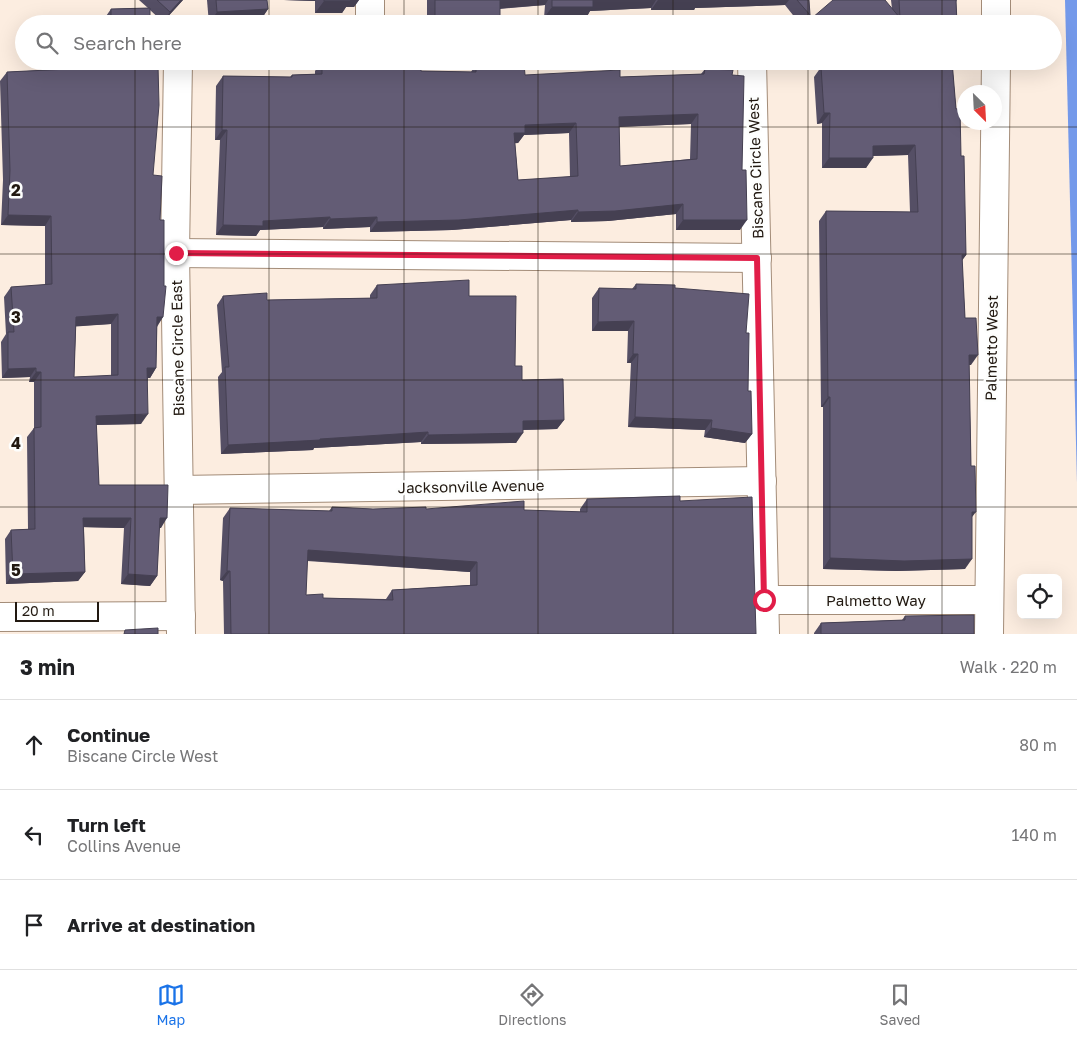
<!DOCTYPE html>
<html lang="en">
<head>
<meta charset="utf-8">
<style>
  :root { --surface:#fff; --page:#f2f2f2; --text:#202124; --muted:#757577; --line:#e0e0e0; --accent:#1a73e8 }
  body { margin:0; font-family:"Golos Text",sans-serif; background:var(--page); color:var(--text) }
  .controls { position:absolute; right:15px; bottom:15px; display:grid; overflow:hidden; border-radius:8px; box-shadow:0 5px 20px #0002 }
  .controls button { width:45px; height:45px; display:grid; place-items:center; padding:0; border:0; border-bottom:1px solid var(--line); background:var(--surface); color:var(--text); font:25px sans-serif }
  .compass { position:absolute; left:957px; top:85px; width:45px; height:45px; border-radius:50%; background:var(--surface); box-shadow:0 5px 20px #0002; rotate:156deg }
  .scale { position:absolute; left:15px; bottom:12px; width:84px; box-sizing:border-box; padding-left:5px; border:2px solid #221911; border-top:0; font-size:14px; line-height:18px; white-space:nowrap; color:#221911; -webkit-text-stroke:4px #fdfefd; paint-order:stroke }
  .stop { position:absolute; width:15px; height:15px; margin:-11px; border:4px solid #e11d48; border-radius:50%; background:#fff }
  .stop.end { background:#e11d48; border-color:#fff; box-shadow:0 1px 5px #0008 }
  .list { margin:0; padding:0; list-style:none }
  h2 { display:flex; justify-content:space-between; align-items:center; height:65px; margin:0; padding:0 20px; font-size:21px }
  h2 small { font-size:16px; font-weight:400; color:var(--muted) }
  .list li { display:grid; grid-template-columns:32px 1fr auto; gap:15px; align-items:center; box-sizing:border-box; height:90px; padding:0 20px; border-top:1px solid var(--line) }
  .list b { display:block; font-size:19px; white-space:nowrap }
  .list p { margin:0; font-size:16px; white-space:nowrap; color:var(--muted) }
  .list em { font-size:16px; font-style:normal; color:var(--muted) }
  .icon { flex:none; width:28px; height:28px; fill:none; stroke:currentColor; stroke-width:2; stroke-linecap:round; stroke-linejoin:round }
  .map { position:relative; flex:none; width:1077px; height:634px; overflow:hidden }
  .search { position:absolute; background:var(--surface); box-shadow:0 5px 20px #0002; left:15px; right:15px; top:15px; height:55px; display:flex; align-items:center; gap:12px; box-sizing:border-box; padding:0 18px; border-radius:28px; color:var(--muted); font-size:19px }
  .sheet { height:335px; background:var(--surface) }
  nav { display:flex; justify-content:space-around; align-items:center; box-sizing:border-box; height:70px; border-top:1px solid var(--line); background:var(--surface); font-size:14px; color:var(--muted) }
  nav a { display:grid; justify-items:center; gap:2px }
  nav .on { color:var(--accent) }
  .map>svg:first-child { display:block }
  .water { fill:#7499ea }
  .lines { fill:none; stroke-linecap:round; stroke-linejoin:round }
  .minor-casing { stroke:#a38c78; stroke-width:30 }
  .minor { stroke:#fff; stroke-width:28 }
  .wall { fill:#554f65; fill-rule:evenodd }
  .shaded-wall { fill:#454052 }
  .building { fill:#635c75; stroke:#454052; fill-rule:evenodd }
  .route { stroke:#e11d48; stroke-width:6 }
  .grid { fill:none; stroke:#221911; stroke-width:1; stroke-opacity:0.55 }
  .labels { text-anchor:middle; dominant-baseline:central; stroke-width:5; stroke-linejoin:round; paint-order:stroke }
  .street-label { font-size:15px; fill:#221911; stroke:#fdfefd }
  .grid-label { font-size:16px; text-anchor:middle; font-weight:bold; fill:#221911; stroke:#fdfefd; stroke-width:5; stroke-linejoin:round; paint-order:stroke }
</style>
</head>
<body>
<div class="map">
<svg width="1077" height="634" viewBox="0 0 1077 634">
  <rect width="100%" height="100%" fill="#fcede0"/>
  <polygon class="water" points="1065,0 1077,0 1077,483"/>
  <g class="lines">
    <g class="minor-casing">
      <g id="minor">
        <polyline points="370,24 370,0"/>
        <polyline points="996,24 996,0"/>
        <polyline points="178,61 175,253 181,634"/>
        <polyline points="752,61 765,634"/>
        <polyline points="175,253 757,258"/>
        <polyline points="179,490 762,481"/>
        <polyline points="764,600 988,600"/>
        <polyline points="0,617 181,616"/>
        <polyline points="989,634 996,61"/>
      </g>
    </g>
    <use href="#minor" class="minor"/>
  </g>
  <g class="wall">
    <polygon points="139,0 183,0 163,22 150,10 150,24 104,24 104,19 111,9 148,8"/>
    <polygon points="207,0 267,0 268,9 260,21 209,24"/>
    <polygon points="284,0 359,0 354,7 346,7 342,13 315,13 315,1"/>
    <polygon points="427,0 809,0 810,15 804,24 800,24 785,5 695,8 694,10 651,10 651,8 590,11 586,18 544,18 545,5 500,9 500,16 494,24 427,24"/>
    <polygon points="891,0 957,0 956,2 957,24 808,24 812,18 892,9"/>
    <path d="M 104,61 L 150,61 L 153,175 L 160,220 L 163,317 L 157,327 L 156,368 L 150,378 L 148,378 L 141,424 L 96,425 L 99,485 L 161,528 L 159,528 L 157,576 L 150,586 L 121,584 L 124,528 L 84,527 L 85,572 L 78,581 L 6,584 L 5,539 L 11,530 L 28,529 L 27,437 L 34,428 L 34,382 L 29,382 L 30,377 L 2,378 L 1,342 L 6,334 L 4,297 L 11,287 L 45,285 L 45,226 L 1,225 L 3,180 L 0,81 L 7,72 L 104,67 ZM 111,324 L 111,376 L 74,377 L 76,326 Z"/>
    <path d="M 322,61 L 421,71 L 471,72 L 476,64 L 525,75 L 620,77 L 701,74 L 705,69 L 732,75 L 740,230 L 676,230 L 676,214 L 608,221 L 571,222 L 571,220 L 452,230 L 370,232 L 370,227 L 323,229 L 323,227 L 260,230 L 256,236 L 216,235 L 220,140 L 215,140 L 216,86 L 223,76 L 290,77 L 292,75 L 315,74 L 315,71 ZM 691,124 L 690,159 L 620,166 L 619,127 ZM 569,133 L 570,177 L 518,180 L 515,143 L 518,143 L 524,135 Z"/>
    <polygon points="832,61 953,61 952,63 956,109 961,156 966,255 962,260 965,318 971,365 969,365 972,517 965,569 897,571 823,569 823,407 821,407 819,221 826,211 910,212 908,155 873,156 866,168 822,168 822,123 817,124 814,77 821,67 836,66"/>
    <polygon points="636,284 675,288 746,333 748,391 752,434 745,443 704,437 705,430 628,427 631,363 627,363 628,331 592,331 592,298 599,288 632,289"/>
    <polygon points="377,285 469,296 515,366 522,380 564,420 557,429 523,430 516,443 421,444 421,442 314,448 313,450 221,454 218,377 222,372 217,305 223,296 267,300 370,298 370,295"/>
    <path d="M 587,499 L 680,501 L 756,634 L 224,634 L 223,581 L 220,580 L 223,518 L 230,508 L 329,511 L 332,507 L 373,509 L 426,509 L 580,512 L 580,509 ZM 307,561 L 470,572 L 470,585 L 392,590 L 386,599 L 323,598 L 306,595 Z"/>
    <polygon points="905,616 974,634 814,634 814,633 821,623 902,620"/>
  </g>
  <g class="shaded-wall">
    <polygon points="181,0 183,0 163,22 170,12"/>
    <polygon points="284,0 316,0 315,1"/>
    <polygon points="347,0 359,0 354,7 346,7 342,13 315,13 324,1"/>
    <polygon points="499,0 548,0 545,5 492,9"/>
    <polygon points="593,0 656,0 651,8 590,11 586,18 544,18 552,7"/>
    <polygon points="658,0 789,0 785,5 695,8 694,10 651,10"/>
    <polygon points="268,9 260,21 209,24 217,12"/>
    <polygon points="435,16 500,16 494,24 429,24"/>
    <polygon points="824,113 830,113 822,123 817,124"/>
    <polygon points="698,114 691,124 612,127 619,117"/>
    <polygon points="576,123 569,133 524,135 518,143 507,144 514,133 525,125"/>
    <polygon points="222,130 227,130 220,140 215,140"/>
    <polygon points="915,145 908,155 866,156 873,146"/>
    <polygon points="829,158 873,158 866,168 822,168"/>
    <polygon points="683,204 676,214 608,221 571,222 578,212"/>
    <polygon points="578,210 571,220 452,230 370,232 377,222"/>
    <polygon points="8,215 51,216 45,226 1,225"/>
    <polygon points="330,217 323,227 260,230 256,236 216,235 223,225 263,221"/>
    <polygon points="377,217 370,227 323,229 330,219"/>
    <polygon points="683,220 747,220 740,230 676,230"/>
    <polygon points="962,255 966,255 959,265"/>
    <polygon points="118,314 111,324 69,327 76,317"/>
    <polygon points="157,317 163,317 156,327"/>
    <polygon points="634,321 628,331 592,331 598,322"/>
    <polygon points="633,354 638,354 631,363 627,363"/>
    <polygon points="969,355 978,355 971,365 962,365"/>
    <polygon points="36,368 30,377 2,378 8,369"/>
    <polygon points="147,368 156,368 150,378 141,378"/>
    <polygon points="36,372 41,372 34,382 29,382"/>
    <polygon points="828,397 830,397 823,407 821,407"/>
    <polygon points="148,414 141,424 89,425 96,416"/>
    <polygon points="635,417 712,420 705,430 628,427"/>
    <polygon points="564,420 557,429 516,430 523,421"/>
    <polygon points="711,428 752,434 745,443 704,437"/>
    <polygon points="428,432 421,442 314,448 313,450 221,454 228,445"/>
    <polygon points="523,433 516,443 421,444 428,435"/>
    <polygon points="972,512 976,512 968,522"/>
    <polygon points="83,518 131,518 124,528 77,527"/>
    <polygon points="160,518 167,518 161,528 153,528"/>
    <polygon points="308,550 477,562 470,572 301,560"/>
    <polygon points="830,558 972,559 965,569 897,571 823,569"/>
    <polygon points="227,571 230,571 223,581 220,580"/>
    <polygon points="85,572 78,581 6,584 13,574"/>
    <polygon points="128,574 157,576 150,586 121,584"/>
  </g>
  <g class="building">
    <polygon points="157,0 181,0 170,12"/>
    <polygon points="216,0 267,0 268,9 217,12"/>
    <polygon points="324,0 350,0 351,1 324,1"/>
    <rect x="435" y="0" width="65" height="16"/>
    <polygon points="552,0 594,0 593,0 593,7 552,7"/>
    <polygon points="797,0 809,0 810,15"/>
    <polygon points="833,0 885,0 900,18 899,0 956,0 957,24 816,24 812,18"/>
    <polygon points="150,8 150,24 111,24 111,9"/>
    <path d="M 111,61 L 150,61 L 150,66 L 158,66 L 159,105 L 153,175 L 162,176 L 160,220 L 164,220 L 164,286 L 166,286 L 163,317 L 157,317 L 156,368 L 147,368 L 148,414 L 96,416 L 99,485 L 168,485 L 167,518 L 160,518 L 157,576 L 128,574 L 131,518 L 83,518 L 85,572 L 13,574 L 11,530 L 35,529 L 34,428 L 41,427 L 41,372 L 36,372 L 36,368 L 8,369 L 8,332 L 14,332 L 11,287 L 52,284 L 51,216 L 8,215 L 10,170 L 7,72 L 111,67 ZM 118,314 L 118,375 L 74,377 L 76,317 Z"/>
    <path d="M 322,61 L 421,65 L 421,71 L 476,72 L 476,64 L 524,63 L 525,75 L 620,70 L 620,77 L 704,74 L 705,69 L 733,70 L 732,75 L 744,76 L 742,170 L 746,170 L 747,220 L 683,220 L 683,204 L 615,211 L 578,212 L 578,210 L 459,220 L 377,222 L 377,217 L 330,219 L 330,217 L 263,221 L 263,226 L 223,225 L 227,130 L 222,130 L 223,76 L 292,77 L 292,75 L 322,74 ZM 698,114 L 697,159 L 620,166 L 619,117 ZM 576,123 L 578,176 L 518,180 L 514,133 L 525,133 L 525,125 Z"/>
    <polygon points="848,61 952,61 956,109 960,108 961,156 964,156 966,255 962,255 965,318 976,318 978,355 969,355 971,466 975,466 976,512 972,512 972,559 904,561 830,558 830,397 828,397 826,211 918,212 915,145 873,146 873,158 829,158 830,113 824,113 821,67 850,64"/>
    <polygon points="469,280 469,296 516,296 515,366 522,366 522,380 563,379 564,420 523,421 523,433 428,435 428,432 320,439 320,440 228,445 225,367 229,367 223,296 267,293 267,300 377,298 377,285"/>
    <polygon points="636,284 675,285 675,288 749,294 746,333 749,333 748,391 751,391 752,434 711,428 712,420 635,417 638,354 633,354 634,321 598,322 599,288 636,289"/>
    <path d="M 680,496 L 680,501 L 752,497 L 756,634 L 231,634 L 230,571 L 227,571 L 230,508 L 332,511 L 332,507 L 373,509 L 426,507 L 426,509 L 524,501 L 524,510 L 587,512 L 587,499 ZM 308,550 L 477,562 L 477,585 L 392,590 L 393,600 L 323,598 L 323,594 L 306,595 Z"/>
    <polygon points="974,615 974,634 821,634 821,623 905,620 905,616"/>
    <polygon points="158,628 158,634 124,634 125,630"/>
  </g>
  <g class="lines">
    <polyline class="route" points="176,253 757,258 764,600"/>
  </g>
  <path class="grid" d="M 135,0 L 135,24M 269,0 L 269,24M 404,0 L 404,24M 538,0 L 538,24M 673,0 L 673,24M 808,0 L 808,24M 942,0 L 942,24M 135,61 L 135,634M 269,61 L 269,634M 404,61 L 404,634M 538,61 L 538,634M 673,61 L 673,634M 808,61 L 808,634M 942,61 L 942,634M 0,127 L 1077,127M 0,254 L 1077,254M 0,380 L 1077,380M 0,507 L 1077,507"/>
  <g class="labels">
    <g class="street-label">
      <text transform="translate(755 168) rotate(-92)">Biscane Circle West</text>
      <text transform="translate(177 348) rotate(-91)">Biscane Circle East</text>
      <text transform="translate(991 348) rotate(-89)">Palmetto West</text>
      <text transform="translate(471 486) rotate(-1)">Jacksonville Avenue</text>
      <text x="876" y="600">Palmetto Way</text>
    </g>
  </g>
  <g class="grid-label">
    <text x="16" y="196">2</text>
    <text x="16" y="323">3</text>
    <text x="16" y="449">4</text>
    <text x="16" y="576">5</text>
  </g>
</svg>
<div class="controls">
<button><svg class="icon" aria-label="locate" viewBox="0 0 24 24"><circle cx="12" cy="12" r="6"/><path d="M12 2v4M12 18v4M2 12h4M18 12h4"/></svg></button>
</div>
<svg class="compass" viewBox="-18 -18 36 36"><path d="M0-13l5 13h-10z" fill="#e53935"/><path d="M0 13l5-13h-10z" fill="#757577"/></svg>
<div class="scale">20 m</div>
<div class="stop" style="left:764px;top:600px"></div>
<div class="stop end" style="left:176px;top:253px"></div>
<div class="search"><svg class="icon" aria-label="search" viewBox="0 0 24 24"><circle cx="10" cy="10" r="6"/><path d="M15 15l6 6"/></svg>Search here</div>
</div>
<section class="sheet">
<h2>3 min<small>Walk · 220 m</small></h2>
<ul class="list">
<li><svg class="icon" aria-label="ahead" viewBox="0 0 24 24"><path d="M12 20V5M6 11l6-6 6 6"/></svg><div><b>Continue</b><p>Biscane Circle West</p></div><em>80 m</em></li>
<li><svg class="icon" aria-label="left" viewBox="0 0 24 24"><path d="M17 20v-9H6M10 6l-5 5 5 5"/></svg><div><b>Turn left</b><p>Collins Avenue</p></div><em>140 m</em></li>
<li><svg class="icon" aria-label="arrive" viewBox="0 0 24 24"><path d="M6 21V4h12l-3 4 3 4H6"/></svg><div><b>Arrive at destination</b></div></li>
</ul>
</section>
<nav>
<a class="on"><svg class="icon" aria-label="map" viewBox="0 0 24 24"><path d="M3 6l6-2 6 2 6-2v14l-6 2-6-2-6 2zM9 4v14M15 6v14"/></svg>Map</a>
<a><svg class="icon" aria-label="directions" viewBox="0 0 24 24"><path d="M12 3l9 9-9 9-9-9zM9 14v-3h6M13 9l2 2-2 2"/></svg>Directions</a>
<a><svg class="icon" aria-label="saved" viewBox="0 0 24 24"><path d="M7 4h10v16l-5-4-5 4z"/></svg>Saved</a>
</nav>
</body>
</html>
